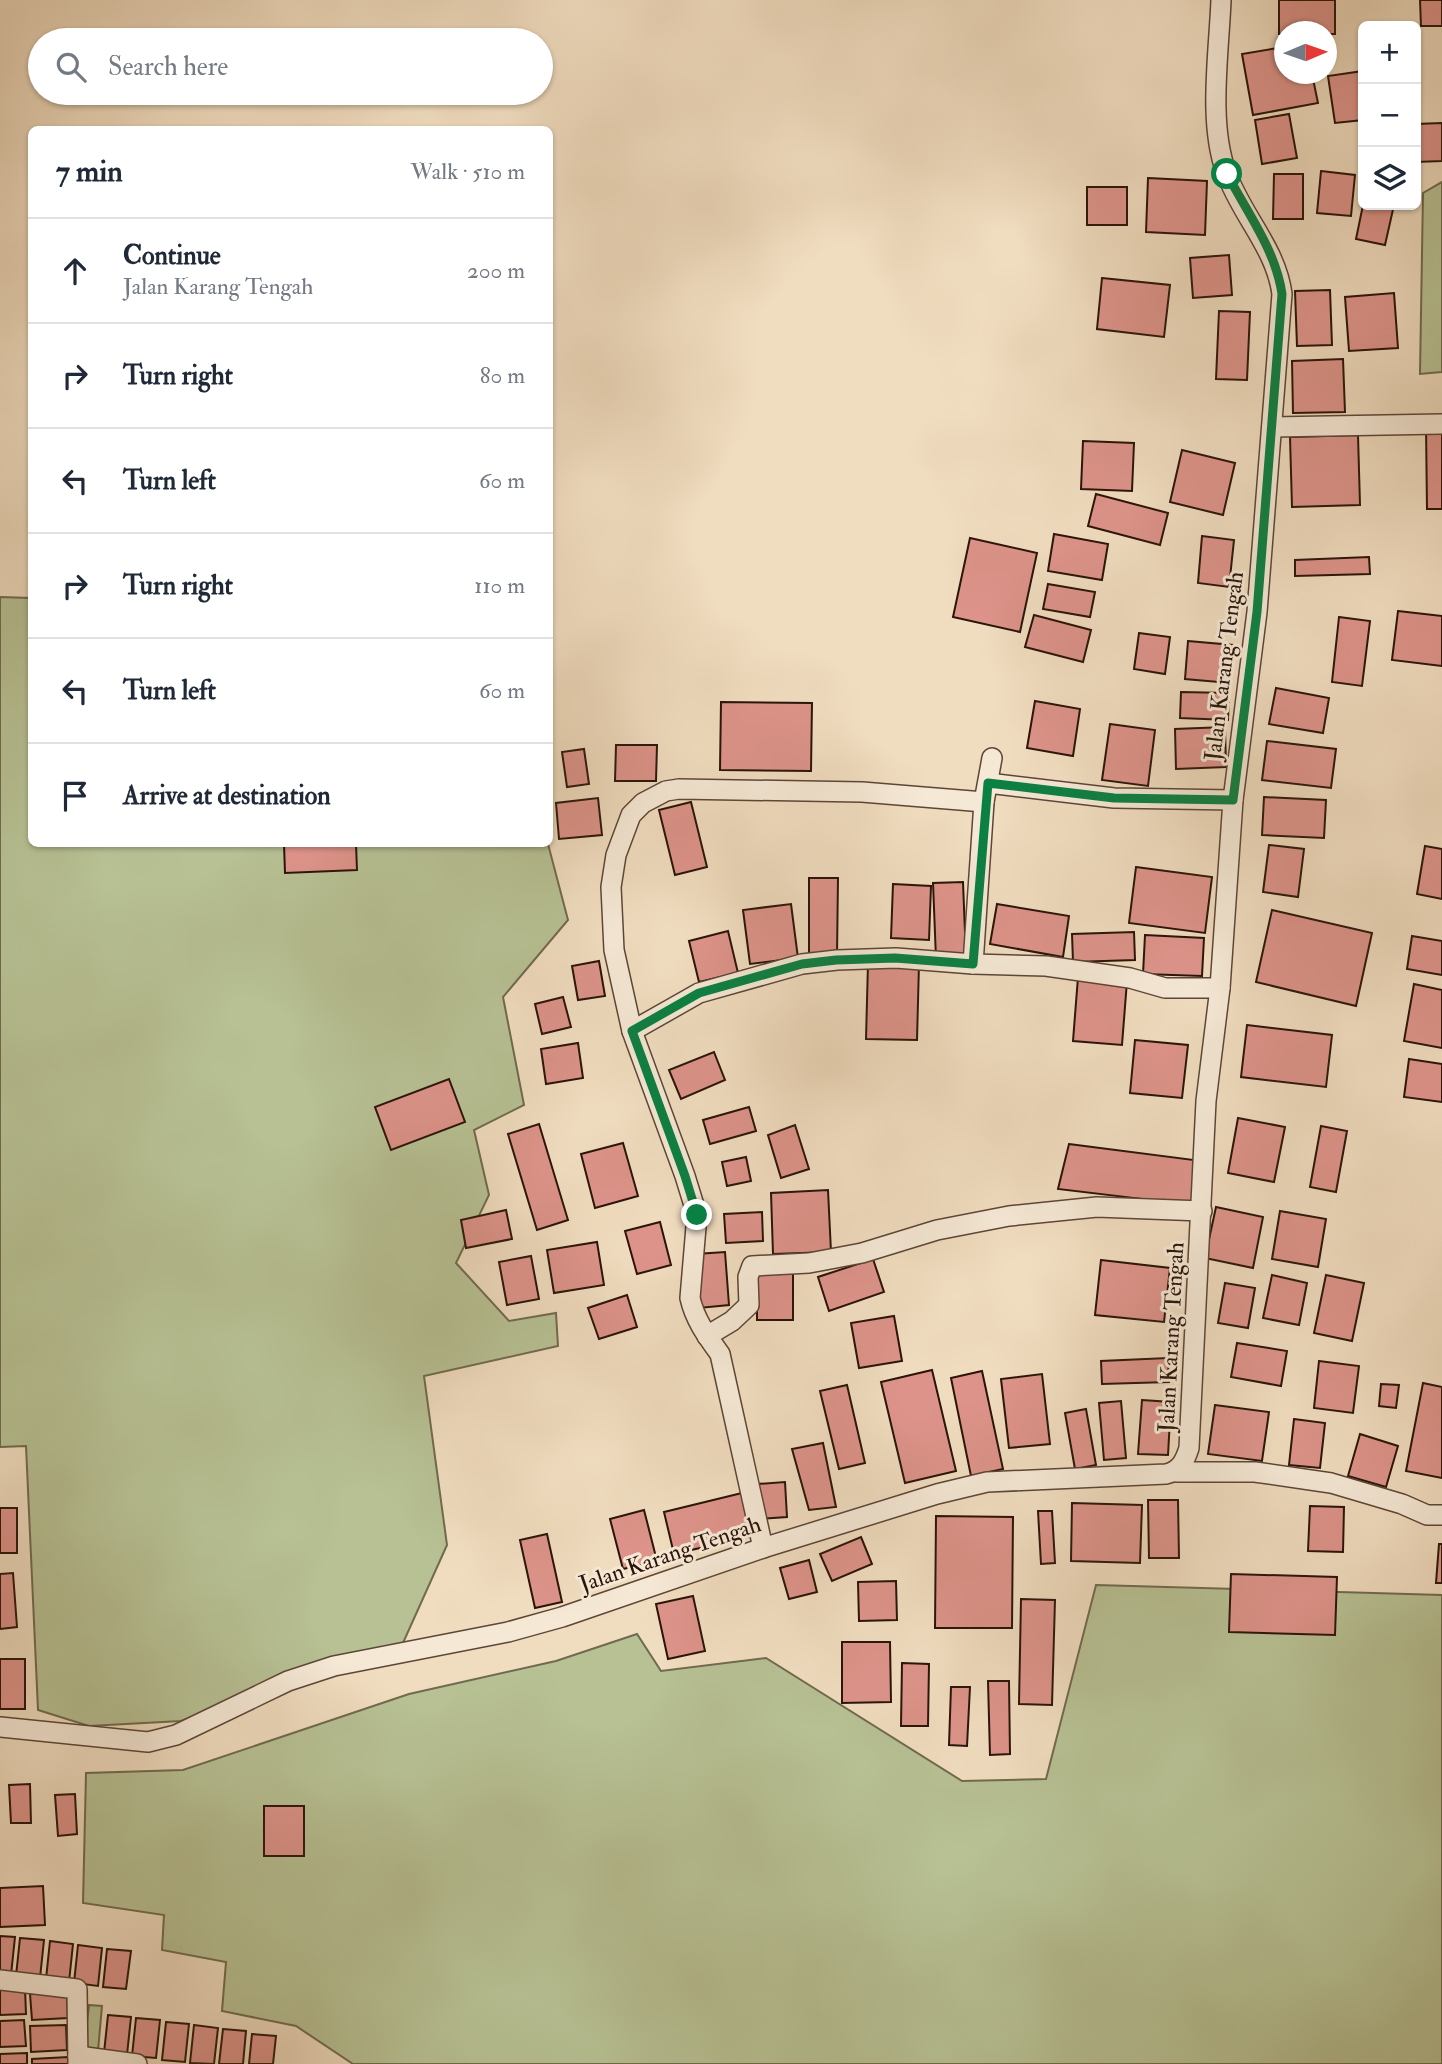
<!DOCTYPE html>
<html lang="en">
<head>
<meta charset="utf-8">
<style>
  :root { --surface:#fff; --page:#f2f2f3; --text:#1f2937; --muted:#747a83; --line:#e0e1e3 }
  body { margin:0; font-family:"IM FELL Double Pica",serif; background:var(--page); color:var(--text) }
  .controls { position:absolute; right:21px; top:21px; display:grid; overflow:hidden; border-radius:10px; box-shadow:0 2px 5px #0004 }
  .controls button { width:63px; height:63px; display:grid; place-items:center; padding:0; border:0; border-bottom:2px solid var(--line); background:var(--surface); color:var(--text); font:35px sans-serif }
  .compass { position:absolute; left:1274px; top:21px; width:63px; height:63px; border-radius:50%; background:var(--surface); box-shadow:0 2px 5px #0004; rotate:88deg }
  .stop { position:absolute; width:21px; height:21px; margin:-16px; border:5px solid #0b8043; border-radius:50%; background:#fff }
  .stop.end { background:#0b8043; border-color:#fff; box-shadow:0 2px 7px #0008 }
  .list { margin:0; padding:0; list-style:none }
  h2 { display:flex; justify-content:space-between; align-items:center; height:91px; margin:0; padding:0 28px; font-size:30px }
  h2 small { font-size:23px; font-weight:400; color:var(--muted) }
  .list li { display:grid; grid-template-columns:46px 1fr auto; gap:21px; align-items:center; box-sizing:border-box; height:105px; padding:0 28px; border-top:2px solid var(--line) }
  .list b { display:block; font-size:26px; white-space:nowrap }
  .list p { margin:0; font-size:23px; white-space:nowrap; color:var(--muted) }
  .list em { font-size:23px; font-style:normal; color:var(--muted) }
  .icon { flex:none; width:38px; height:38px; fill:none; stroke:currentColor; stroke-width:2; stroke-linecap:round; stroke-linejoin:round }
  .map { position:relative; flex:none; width:1442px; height:2064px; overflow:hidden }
  .search { position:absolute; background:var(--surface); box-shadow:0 2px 5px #0004; left:28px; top:28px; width:525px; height:77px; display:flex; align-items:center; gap:18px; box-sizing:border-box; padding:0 24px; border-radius:38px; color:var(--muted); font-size:26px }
  .panel { position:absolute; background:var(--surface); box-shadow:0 2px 5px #0004; left:28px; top:126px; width:525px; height:721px; border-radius:10px }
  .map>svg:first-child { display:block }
  .green { fill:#b7c194; stroke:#706a4e; stroke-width:2 }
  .building { fill:#dd938a; stroke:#2a1409; stroke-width:2 }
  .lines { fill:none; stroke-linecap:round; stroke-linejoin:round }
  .minor-casing { stroke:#5c4636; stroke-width:22 }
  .minor { stroke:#f5e8d5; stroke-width:19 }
  .route { stroke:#0b8043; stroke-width:9 }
  .labels { text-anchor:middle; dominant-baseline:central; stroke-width:6; stroke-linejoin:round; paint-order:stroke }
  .street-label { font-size:23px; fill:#2a1409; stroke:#f5e8d5 }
</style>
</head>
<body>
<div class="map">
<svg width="1442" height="2064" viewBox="0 0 1442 2064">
  <rect width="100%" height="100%" fill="#f0dcbf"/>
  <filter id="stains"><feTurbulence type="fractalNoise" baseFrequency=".00286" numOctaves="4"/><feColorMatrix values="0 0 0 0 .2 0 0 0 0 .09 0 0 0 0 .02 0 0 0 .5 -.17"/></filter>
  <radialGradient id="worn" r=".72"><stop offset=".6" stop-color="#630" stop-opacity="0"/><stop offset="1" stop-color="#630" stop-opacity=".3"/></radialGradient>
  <g class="green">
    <polygon points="1442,182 1442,372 1420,374 1423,193"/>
    <polygon points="0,597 31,598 32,844 548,844 568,920 503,997 524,1105 474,1130 489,1195 456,1263 509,1321 556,1313 558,1346 424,1376 447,1545 403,1643 181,1721 89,1726 38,1710 26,1446 0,1447"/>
    <polygon points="1096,1585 1442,1595 1442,2064 353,2064 296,2026 222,2011 226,1962 162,1950 164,1915 83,1903 86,1773 183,1770 409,1694 556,1661 637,1634 661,1671 766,1658 962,1781 1046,1779"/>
    <polygon points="89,2005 102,2006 98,2051 84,2049"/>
  </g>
  <g class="building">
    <polygon points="1279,0 1335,0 1335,34 1326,34 1326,32 1284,32 1284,34 1279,34"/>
    <polygon points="1420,0 1442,0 1442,26 1421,26"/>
    <polygon points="1284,47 1284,74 1312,74 1318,103 1253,115 1242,54"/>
    <polygon points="1363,71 1363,120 1335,123 1328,76"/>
    <polygon points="1289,114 1297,158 1262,164 1255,120"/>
    <polygon points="1442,123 1442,161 1416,162 1416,124"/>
    <polygon points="1321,171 1355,175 1351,216 1317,213"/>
    <polygon points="1274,174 1303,174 1303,219 1273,219"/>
    <polygon points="1148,178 1207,181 1205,235 1146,232"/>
    <rect x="1087" y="187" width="40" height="38"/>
    <polygon points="1363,205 1394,205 1385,245 1356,239"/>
    <polygon points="1229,255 1232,295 1193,298 1190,258"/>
    <polygon points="1102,278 1170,285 1164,337 1097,329"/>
    <polygon points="1330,290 1332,345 1297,346 1295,291"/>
    <polygon points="1394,293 1398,348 1349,351 1345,297"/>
    <polygon points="1219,311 1250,312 1247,380 1216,379"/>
    <polygon points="1343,359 1345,412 1293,413 1292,361"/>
    <polygon points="1426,427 1442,427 1442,509 1427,509"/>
    <polygon points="1358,435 1360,505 1292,507 1290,437"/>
    <polygon points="1083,441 1134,443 1132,491 1081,489"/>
    <polygon points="1182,450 1235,463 1223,515 1170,502"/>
    <polygon points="1096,494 1168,513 1160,545 1088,526"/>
    <polygon points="1054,534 1108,544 1102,580 1048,571"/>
    <polygon points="1202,536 1234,540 1229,587 1198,583"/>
    <polygon points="970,538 1037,553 1020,632 953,617"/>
    <polygon points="1369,557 1370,574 1295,576 1295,560"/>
    <polygon points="1048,584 1095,592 1090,617 1043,609"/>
    <polygon points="1398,611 1442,616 1442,666 1392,660"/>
    <polygon points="1034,615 1091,630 1083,662 1025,647"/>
    <polygon points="1339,617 1370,621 1362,686 1332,682"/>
    <polygon points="1139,633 1170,637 1165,674 1134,669"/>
    <polygon points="1188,641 1233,645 1230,683 1185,679"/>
    <polygon points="1276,688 1329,698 1323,733 1269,724"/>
    <polygon points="1181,692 1229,693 1228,720 1180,718"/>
    <polygon points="1035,701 1080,709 1073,756 1027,748"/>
    <polygon points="721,702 812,703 811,771 720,770"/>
    <polygon points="1110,724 1155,730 1148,786 1102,780"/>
    <polygon points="1225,727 1226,767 1176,769 1175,729"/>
    <polygon points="1267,741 1336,749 1331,788 1262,780"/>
    <polygon points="616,745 657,745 656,781 615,781"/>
    <polygon points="584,749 589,784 567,787 562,752"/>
    <polygon points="1264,797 1326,800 1324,838 1262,835"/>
    <polygon points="598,798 602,835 559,839 556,803"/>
    <polygon points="691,802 707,867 675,875 659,810"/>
    <polygon points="284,844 356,844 357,870 285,873"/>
    <polygon points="1269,845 1304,849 1298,897 1263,892"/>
    <polygon points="1425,846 1442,849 1442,899 1417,894"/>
    <polygon points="1136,867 1212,877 1205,933 1129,923"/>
    <polygon points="809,878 838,878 837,956 809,956"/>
    <polygon points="963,882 966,958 936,959 933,883"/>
    <polygon points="893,884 931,886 929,940 891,938"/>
    <polygon points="791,904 798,958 750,964 743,910"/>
    <polygon points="997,904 1069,916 1063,957 990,944"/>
    <polygon points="1272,910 1372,933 1356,1006 1256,982"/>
    <polygon points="728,931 738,973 699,982 689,941"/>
    <polygon points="1134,932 1135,960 1073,962 1072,934"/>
    <polygon points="1145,935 1204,938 1202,976 1143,974"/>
    <polygon points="1412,936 1442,941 1442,975 1407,969"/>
    <polygon points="599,961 605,996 578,1000 572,966"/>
    <polygon points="868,963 919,964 917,1040 866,1039"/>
    <polygon points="1078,977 1127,981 1122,1045 1073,1041"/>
    <polygon points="1414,984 1442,990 1442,1048 1404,1041"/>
    <polygon points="563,997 571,1027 542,1034 535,1004"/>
    <polygon points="1247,1025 1332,1035 1326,1087 1241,1077"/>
    <polygon points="1135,1040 1188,1045 1182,1098 1130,1093"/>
    <polygon points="578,1043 583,1078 546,1084 541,1049"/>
    <polygon points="714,1052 725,1080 681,1099 669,1070"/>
    <polygon points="1409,1059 1442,1064 1442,1102 1404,1097"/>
    <polygon points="449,1079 465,1122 391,1150 375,1107"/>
    <polygon points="749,1107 756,1131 710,1144 703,1120"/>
    <polygon points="1238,1118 1285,1127 1274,1182 1228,1173"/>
    <polygon points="539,1124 568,1220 537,1230 508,1134"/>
    <polygon points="795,1125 809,1169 781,1178 768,1135"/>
    <polygon points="1321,1126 1347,1131 1336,1192 1310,1187"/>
    <polygon points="623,1143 638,1196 595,1208 581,1154"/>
    <polygon points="1069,1144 1194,1160 1192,1205 1058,1189"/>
    <polygon points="746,1157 751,1181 727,1186 722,1162"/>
    <polygon points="828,1190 831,1252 773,1254 771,1193"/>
    <polygon points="1216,1207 1263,1217 1253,1268 1205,1258"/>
    <polygon points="506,1210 512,1239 466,1248 461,1220"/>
    <polygon points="1280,1211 1326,1219 1318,1267 1272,1259"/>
    <polygon points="762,1212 763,1241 726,1243 724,1214"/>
    <polygon points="660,1222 671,1265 637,1274 625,1231"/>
    <polygon points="597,1242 604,1285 554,1293 547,1250"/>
    <polygon points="725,1252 729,1305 699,1308 696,1254"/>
    <polygon points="531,1256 539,1299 507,1305 499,1262"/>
    <polygon points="873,1259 884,1292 829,1311 818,1277"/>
    <polygon points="1101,1260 1170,1268 1164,1322 1095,1315"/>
    <rect x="757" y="1273" width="36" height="47"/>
    <polygon points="1272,1275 1307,1283 1299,1325 1263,1318"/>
    <polygon points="1326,1275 1364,1283 1352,1341 1314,1333"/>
    <polygon points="1225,1283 1255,1288 1248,1328 1218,1323"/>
    <polygon points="627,1295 637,1327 599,1339 588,1308"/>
    <polygon points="894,1316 902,1361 859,1368 851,1323"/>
    <polygon points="1237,1343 1287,1351 1281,1386 1231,1377"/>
    <polygon points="1168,1358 1169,1382 1102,1384 1101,1361"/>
    <polygon points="1319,1361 1359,1366 1353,1413 1314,1408"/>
    <polygon points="932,1370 956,1471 905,1483 881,1382"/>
    <polygon points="982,1371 1003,1469 971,1476 951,1378"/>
    <polygon points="1042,1374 1050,1444 1009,1448 1001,1379"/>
    <polygon points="1423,1383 1442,1387 1442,1478 1406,1471"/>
    <polygon points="1381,1384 1399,1385 1396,1408 1379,1406"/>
    <polygon points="847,1385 865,1463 839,1469 820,1391"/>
    <polygon points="1142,1400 1171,1402 1168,1455 1138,1454"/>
    <polygon points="1121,1401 1126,1458 1104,1460 1099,1403"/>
    <polygon points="1215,1405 1269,1412 1262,1461 1208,1454"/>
    <polygon points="1086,1409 1096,1465 1075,1469 1065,1413"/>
    <polygon points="1294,1419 1325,1423 1320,1468 1289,1465"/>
    <polygon points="1360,1434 1398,1446 1386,1487 1348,1476"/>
    <polygon points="823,1443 836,1507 809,1510 792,1449"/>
    <polygon points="785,1482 787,1517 760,1519 757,1484"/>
    <polygon points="742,1493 752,1536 674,1554 664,1512"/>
    <polygon points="1148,1500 1178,1500 1179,1558 1149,1558"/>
    <polygon points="1072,1503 1142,1505 1140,1563 1071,1561"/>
    <polygon points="1310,1506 1344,1507 1343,1552 1308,1551"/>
    <rect x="0" y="1508" width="17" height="45"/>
    <polygon points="644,1510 657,1561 623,1569 610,1519"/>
    <polygon points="1038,1511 1052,1511 1055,1563 1041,1564"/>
    <polygon points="936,1516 1013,1517 1012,1628 935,1628"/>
    <polygon points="547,1534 562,1602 535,1608 520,1540"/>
    <polygon points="861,1537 872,1564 832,1581 820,1554"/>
    <polygon points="1439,1544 1442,1544 1442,1583 1436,1583"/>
    <polygon points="809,1560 817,1592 789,1599 780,1568"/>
    <polygon points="13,1573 17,1627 0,1629 0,1574"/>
    <polygon points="1231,1574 1337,1577 1335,1635 1229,1632"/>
    <polygon points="896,1581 897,1620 859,1621 858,1582"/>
    <polygon points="693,1596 705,1651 668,1659 656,1604"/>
    <polygon points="1021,1599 1055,1600 1052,1705 1019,1704"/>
    <polygon points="842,1642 890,1642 891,1702 842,1703"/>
    <rect x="0" y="1659" width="25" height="50"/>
    <polygon points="902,1663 929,1664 928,1726 901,1726"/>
    <polygon points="988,1681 1009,1681 1010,1754 990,1755"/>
    <polygon points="951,1687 970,1687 967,1746 949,1745"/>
    <polygon points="30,1784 31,1823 11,1823 9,1785"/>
    <polygon points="75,1794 77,1834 58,1836 55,1795"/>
    <rect x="264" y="1806" width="40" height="50"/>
    <polygon points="43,1886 45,1925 0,1927 0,1888"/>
    <polygon points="0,1936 15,1937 11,1975 0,1974"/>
    <polygon points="20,1938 44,1940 40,1978 16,1976"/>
    <polygon points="50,1941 73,1944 69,1982 46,1979"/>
    <polygon points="78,1945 102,1948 98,1986 74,1983"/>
    <polygon points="107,1949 131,1951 126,1989 103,1987"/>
    <polygon points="25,1988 26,2014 0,2015 0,1989"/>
    <polygon points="67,1993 68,2018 32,2020 30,1994"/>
    <polygon points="108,2015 131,2017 127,2055 104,2053"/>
    <polygon points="136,2018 160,2020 156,2058 132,2056"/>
    <polygon points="24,2020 26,2046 0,2047 0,2021"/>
    <polygon points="166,2022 189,2024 185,2062 162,2060"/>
    <polygon points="66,2025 67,2050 31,2052 30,2026"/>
    <polygon points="194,2025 218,2028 214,2064 190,2063"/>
    <polygon points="223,2029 246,2031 243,2064 219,2064"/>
    <polygon points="252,2034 276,2036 273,2064 249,2064"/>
    <polygon points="27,2053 27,2064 0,2064 0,2054"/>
    <polygon points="68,2057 68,2064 32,2064 32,2059"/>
  </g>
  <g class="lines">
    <g class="minor-casing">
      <g id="minor">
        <polyline points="1272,427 1442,424"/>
        <polyline points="988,783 1114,798 1233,800"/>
        <polyline points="973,964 984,802 992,758"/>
        <polyline points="632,1031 699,993 802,964 837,960 896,958 973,964 1046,966 1130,978 1165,988 1220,988"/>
        <polyline points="707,1336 732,1321 749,1305 748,1277 752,1266 809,1263 862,1253 937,1230 1009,1216 1097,1207 1202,1211"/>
        <polyline points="1176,1472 1255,1472 1331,1483 1402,1504 1427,1515 1442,1515"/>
        <path d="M 763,1548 L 720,1354 C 707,1336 695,1320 690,1298 L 697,1215 L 685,1176 L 632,1031 L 614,950 L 611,887 L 616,855 L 631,815 L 643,803 L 666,791 L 679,789 L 862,792 L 984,802"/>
        <path d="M 0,1727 L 148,1742 L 176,1735 L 288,1681 L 334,1666 L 508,1632 L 562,1617 L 763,1548 L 937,1494 L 987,1482 L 1166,1474 C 1180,1471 1185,1461 1189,1448 L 1206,1101 L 1220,988 L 1233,800 L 1257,612 L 1282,294 C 1276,248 1241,215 1226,172 C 1208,122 1219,53 1221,0"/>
        <polyline points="0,1980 77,1989 78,2064"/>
        <polyline points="78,2056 137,2064"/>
      </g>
    </g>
    <use href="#minor" class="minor"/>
  </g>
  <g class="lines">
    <path class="route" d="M 697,1215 L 685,1176 L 632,1031 L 699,993 L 802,964 L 836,960 L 895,958 L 973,964 L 988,783 L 1114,798 L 1233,800 L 1257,612 L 1282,294 C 1276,251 1247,212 1227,174"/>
  </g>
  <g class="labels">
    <g class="street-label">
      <text transform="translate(1224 666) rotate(-83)">Jalan Karang Tengah</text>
      <text transform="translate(1171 1337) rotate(-87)">Jalan Karang Tengah</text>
      <text transform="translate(670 1554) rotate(-19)">Jalan Karang Tengah</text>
    </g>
  </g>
  <rect width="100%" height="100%" filter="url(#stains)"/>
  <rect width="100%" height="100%" fill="url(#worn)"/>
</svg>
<div class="controls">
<button>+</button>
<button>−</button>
<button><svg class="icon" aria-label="layers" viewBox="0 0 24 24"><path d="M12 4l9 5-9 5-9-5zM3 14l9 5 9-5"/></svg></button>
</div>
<svg class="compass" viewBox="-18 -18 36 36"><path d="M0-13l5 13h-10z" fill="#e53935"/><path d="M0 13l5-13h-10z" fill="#747a83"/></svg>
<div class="stop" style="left:1227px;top:174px"></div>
<div class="stop end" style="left:697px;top:1215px"></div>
<div class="search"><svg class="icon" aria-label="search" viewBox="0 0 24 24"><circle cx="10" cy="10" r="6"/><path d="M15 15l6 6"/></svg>Search here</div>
<section class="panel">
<h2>7 min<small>Walk · 510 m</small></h2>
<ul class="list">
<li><svg class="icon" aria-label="ahead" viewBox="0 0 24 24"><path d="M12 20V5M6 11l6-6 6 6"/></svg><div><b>Continue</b><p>Jalan Karang Tengah</p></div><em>200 m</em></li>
<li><svg class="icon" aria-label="right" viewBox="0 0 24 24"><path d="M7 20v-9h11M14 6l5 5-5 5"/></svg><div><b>Turn right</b></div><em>80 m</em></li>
<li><svg class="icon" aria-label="left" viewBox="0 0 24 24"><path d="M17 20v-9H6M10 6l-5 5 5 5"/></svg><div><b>Turn left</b></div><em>60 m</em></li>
<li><svg class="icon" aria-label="right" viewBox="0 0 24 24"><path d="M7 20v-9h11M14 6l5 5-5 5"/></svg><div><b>Turn right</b></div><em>110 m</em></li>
<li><svg class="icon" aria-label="left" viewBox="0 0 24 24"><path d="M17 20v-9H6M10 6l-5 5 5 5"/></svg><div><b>Turn left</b></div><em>60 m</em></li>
<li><svg class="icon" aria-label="arrive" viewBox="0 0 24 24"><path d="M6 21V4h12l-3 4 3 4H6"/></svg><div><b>Arrive at destination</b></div></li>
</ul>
</section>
</div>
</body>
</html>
